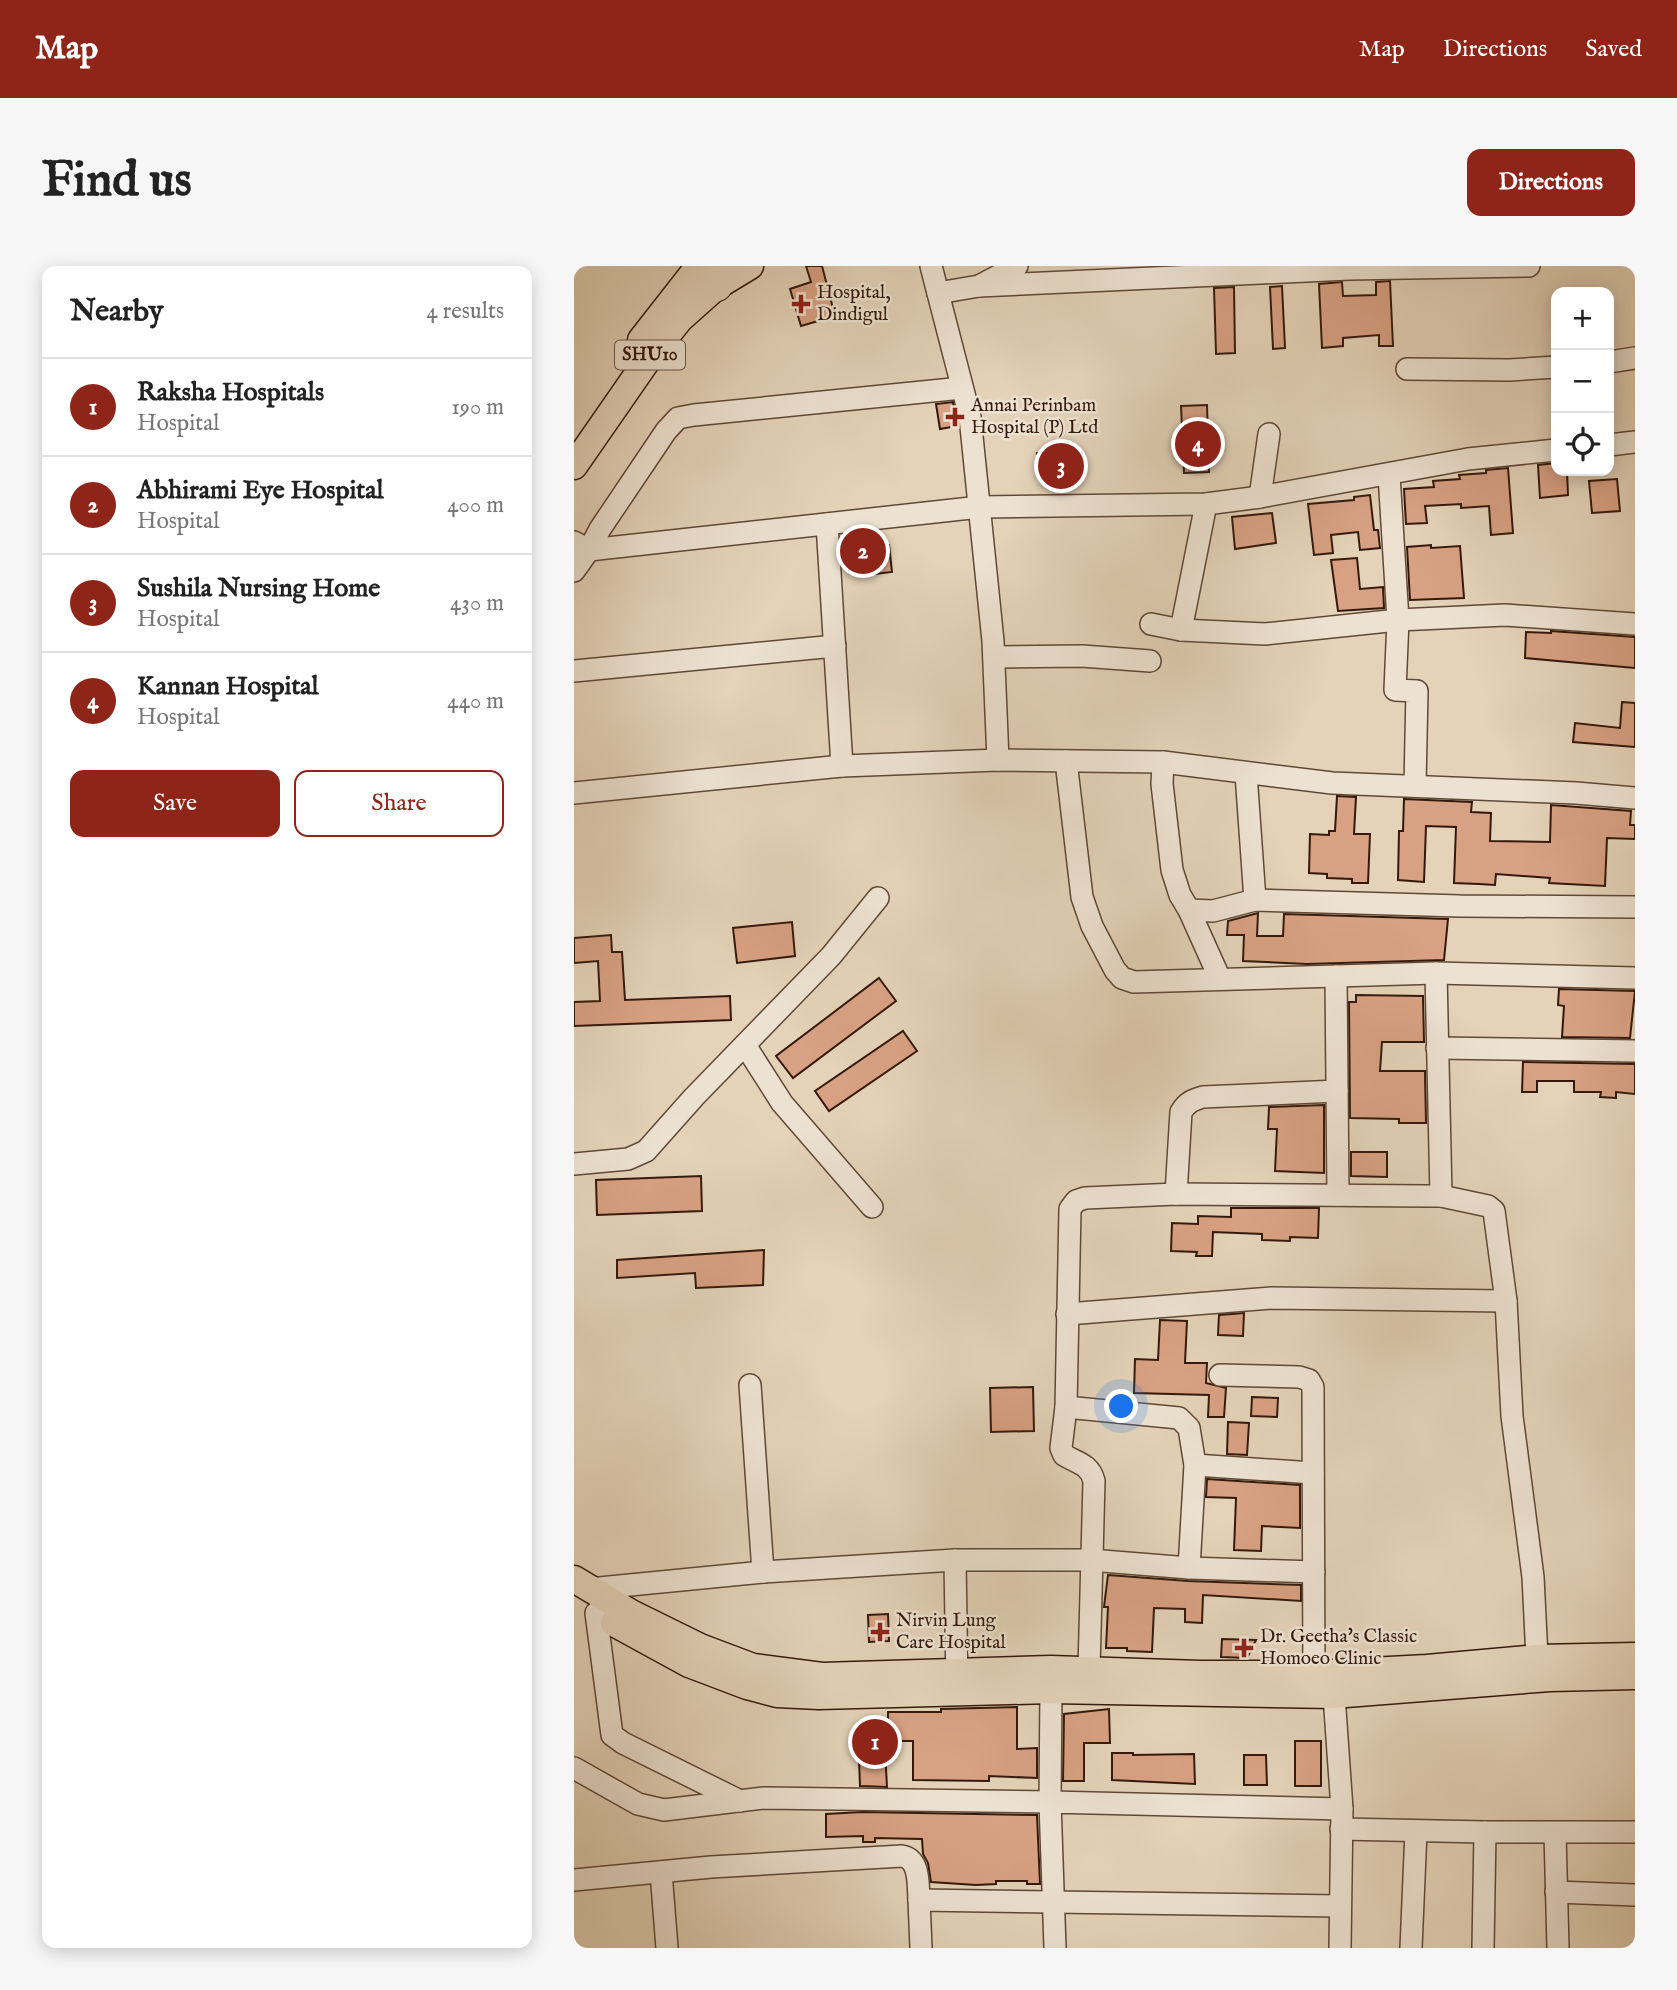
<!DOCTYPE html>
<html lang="en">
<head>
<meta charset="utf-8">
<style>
  :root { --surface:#fff; --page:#f6f6f6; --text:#222; --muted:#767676; --line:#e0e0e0; --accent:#8f2418 }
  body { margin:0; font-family:"IM FELL English",serif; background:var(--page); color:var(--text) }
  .controls { position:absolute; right:21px; top:21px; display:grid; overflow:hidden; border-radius:14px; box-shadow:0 4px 18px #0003 }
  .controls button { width:63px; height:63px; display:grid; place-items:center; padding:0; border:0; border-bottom:2px solid var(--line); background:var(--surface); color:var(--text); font:35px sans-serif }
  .you { position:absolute; left:548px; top:1141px; width:24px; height:24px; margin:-18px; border:5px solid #fff; border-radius:50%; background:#1a73e8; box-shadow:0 0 0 10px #1a73e833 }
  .badge { display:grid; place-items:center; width:46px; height:46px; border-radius:50%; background:var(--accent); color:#fff; font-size:23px; font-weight:700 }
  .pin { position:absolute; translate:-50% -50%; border:4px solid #fff; box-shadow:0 2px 7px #0006 }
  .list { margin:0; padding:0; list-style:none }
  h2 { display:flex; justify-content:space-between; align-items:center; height:91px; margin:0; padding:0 28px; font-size:30px }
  h2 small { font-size:23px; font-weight:400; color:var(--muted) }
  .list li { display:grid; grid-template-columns:46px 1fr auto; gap:21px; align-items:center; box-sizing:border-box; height:98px; padding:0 28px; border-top:2px solid var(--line) }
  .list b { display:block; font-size:26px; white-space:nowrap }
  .list p { margin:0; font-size:23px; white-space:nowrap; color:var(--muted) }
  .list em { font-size:23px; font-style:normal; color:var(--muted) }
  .actions { display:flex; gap:14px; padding:21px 28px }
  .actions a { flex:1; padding:16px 0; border:2px solid var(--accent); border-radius:14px; text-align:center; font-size:24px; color:var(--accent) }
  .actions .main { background:var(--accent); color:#fff }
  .icon { flex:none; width:38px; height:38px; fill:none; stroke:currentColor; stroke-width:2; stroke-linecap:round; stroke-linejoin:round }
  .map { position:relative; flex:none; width:1061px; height:1682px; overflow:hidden; border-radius:14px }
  header { display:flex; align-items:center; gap:42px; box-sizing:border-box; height:98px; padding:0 35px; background:var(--accent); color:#fff }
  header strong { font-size:33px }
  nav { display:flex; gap:38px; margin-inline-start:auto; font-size:24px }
  .intro { display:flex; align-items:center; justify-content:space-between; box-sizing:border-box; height:168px; padding:0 42px }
  h1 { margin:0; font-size:49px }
  .button { padding:18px 32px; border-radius:14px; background:var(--accent); color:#fff; font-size:24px; font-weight:700 }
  main { display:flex; gap:42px; padding:0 42px }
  aside { flex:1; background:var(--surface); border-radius:14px; box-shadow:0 4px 18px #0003 }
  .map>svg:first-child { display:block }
  .building { fill:#d8a183; stroke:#34190b; stroke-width:2 }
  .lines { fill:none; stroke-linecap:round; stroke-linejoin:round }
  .minor-casing { stroke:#604836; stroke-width:24 }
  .major-casing { stroke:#34190b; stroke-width:29 }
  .highway-casing { stroke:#34190b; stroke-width:32 }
  .minor { stroke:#ede2d2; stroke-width:21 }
  .major { stroke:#e4d3b9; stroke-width:26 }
  .highway { stroke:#e4d3b9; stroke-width:30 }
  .poi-dot { fill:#8f2418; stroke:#ede2d2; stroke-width:2.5 }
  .labels { text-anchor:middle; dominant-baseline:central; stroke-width:5; stroke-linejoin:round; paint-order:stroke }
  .shield { fill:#ede2d2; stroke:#6c5547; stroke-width:2 }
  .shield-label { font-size:18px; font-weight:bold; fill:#34190b }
  .poi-label { font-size:19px; fill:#34190b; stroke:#ede2d2; text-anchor:start }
</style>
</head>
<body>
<header>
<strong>Map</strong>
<nav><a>Map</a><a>Directions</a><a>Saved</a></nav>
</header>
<div class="intro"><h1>Find us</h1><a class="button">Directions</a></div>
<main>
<aside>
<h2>Nearby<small>4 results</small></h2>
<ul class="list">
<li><span class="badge">1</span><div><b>Raksha Hospitals</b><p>Hospital</p></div><em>190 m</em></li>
<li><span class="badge">2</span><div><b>Abhirami Eye Hospital</b><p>Hospital</p></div><em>400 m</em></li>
<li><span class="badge">3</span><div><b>Sushila Nursing Home</b><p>Hospital</p></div><em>430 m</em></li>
<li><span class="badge">4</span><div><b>Kannan Hospital</b><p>Hospital</p></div><em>440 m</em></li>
</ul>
<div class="actions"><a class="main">Save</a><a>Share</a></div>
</aside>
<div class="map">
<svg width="1061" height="1682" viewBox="0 0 1061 1682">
  <rect width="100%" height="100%" fill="#e4d3b9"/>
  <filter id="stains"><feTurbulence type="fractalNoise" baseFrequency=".00286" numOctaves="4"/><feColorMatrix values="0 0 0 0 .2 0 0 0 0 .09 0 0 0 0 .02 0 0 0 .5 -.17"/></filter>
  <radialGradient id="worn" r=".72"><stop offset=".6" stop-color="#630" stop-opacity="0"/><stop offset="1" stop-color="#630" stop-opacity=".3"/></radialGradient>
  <g class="building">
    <polygon points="232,0 248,0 261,50 227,60 216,23 237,16"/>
    <polygon points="816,15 819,80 805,80 805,69 769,72 769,80 748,82 745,18 768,16 769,30 802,29 802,16"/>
    <polygon points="708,20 711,82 699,83 696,21"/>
    <polygon points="660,21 661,87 642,88 640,22"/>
    <polygon points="379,136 383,160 366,163 362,138"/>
    <polygon points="633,139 635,206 610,207 607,140"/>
    <polygon points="495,183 498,210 466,213 463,187"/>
    <polygon points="982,197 982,205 993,205 994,229 966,232 964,199"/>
    <polygon points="934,202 939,267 917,269 915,240 887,242 887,238 851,240 853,257 832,258 830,223 860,221 859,215 886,213 885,209 912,207 912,204"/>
    <polygon points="1043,213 1046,245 1018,247 1015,215"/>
    <polygon points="796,229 800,264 804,264 806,282 786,284 784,266 757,269 759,287 740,289 734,238 780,234 780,231"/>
    <polygon points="698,247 702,277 661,283 658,251"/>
    <polygon points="315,279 318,306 285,310 282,283"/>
    <polygon points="857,279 857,282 886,280 890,332 836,334 833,281"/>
    <polygon points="783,292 786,323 809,321 810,342 764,345 757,294"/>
    <polygon points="977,365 1061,371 1061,402 951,392 952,366 977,367"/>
    <polygon points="1048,436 1061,437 1061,481 999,476 1001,457 1046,462"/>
    <polygon points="763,530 782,531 780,568 796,568 794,617 778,617 778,613 753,612 753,608 735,607 736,568 755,569 755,565 761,565"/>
    <polygon points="830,533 898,536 897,546 917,547 916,575 976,576 977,539 1057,545 1056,559 1061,559 1061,573 1033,572 1031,620 975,617 976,612 922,608 921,619 905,618 880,617 882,561 852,560 850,616 824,614 825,565 829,565"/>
    <polygon points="684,647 683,670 709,670 710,648 874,653 870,694 733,698 669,695 670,669 653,669 654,655"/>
    <polygon points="218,656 221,690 163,697 159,662"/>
    <polygon points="37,669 38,686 48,686 51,734 156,730 157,754 0,760 0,736 26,735 24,695 0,697 0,672"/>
    <polygon points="305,712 322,735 219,812 202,790"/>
    <polygon points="985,723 1061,725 1056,772 988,771 990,740 984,739"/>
    <polygon points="782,729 849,730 850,776 808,776 806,805 851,805 852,857 825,857 825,853 776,852 775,736 782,736"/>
    <polygon points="329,765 343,785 255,845 241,825"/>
    <polygon points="949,796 1061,798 1061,828 1042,826 1042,832 1026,831 1027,826 1000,826 1000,815 963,815 963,826 948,826"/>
    <polygon points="750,839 750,907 701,905 703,863 694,863 695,841"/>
    <polygon points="777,886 813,886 813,911 777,910"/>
    <polygon points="127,910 128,945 23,949 22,914"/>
    <polygon points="657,942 745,942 744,972 716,971 716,975 688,974 688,968 639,966 638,990 622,990 623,986 597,985 598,957 624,958 624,950 657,951"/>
    <polygon points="190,984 189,1019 122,1022 121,1007 43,1012 43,994"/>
    <polygon points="670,1047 669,1070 644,1069 645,1049"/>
    <polygon points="586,1054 613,1055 611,1097 633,1097 632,1117 652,1122 650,1151 634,1151 635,1129 560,1127 561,1093 584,1094"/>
    <polygon points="459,1121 460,1165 417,1166 416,1122"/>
    <polygon points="678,1131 704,1132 703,1151 677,1150"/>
    <polygon points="654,1156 675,1157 673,1189 653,1188"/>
    <polygon points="633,1213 726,1219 726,1262 688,1260 687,1285 660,1284 662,1232 632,1231"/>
    <polygon points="534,1309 614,1315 727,1319 727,1335 629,1329 628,1357 611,1356 611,1343 580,1342 578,1386 553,1385 553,1382 532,1382 534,1341 530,1341"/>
    <polygon points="314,1348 315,1375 295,1376 294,1349"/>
    <polygon points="648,1373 682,1374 673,1392 647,1391"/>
    <polygon points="443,1441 443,1483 463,1482 463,1512 415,1510 415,1515 339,1514 339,1475 314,1475 314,1446 367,1446 367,1443"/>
    <polygon points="535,1443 536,1477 510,1477 510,1515 489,1515 490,1448"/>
    <polygon points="310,1465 313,1521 286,1520 284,1466"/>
    <rect x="721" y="1475" width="26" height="45"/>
    <polygon points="538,1487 559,1487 559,1489 620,1488 621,1518 538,1514"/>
    <polygon points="670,1489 692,1489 693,1519 670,1519"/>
    <polygon points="288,1546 463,1549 466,1618 453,1618 453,1615 422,1615 422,1618 402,1619 357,1616 354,1597 349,1588 348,1573 301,1572 301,1576 289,1576 289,1570 252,1571 252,1548"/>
  </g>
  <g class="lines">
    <g class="minor-casing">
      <g id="minor">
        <polyline points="357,0 396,151 419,375 424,494"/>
        <polyline points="405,20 775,3 955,0"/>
        <polyline points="364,27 405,20 443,0"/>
        <polyline points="1035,96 1061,92"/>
        <polyline points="833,103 936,104 982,101"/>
        <polyline points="1035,179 1061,176"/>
        <polyline points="815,209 824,354 821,424 843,425 841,519"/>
        <polyline points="686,231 695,168"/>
        <polyline points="253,258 268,500"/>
        <polyline points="0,276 15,284 26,263 92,165 104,152 120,149 388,122"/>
        <polyline points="0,305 15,284 406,241 632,238 686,231 894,193 982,184"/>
        <polyline points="577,358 607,364 691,368 824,354 931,349 1061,358"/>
        <polyline points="607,364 632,238"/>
        <polyline points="420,391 508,390 576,395"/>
        <polyline points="0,405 261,380"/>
        <polyline points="492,495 508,631 518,660 541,704 548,712 560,716 862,707 1061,712"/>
        <polyline points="589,496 588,518 598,604 606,629 615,644 646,713"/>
        <polyline points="672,508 681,634"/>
        <polyline points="0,527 268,500 424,494 589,496 758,517 1002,527 1061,532"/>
        <polyline points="615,644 639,645 681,634 886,640 1061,641"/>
        <polyline points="862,707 867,930"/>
        <polyline points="762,710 764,929"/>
        <polyline points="171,779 208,837 298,941"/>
        <polyline points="863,782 1061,785"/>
        <polyline points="0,898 54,893 72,885 120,831 257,690 304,632"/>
        <path d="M 602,928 L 607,846 C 613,836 619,834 629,831 L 763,825"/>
        <polyline points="493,1048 698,1032 932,1035"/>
        <polyline points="646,1109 725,1111 735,1114 739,1121 740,1423"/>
        <polyline points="176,1119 189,1306"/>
        <polyline points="492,1141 605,1152 615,1162 621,1199 615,1302"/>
        <polyline points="621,1199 739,1207"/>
        <polyline points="381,1294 383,1422"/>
        <polyline points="15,1323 189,1306 381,1294 516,1294 615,1302 740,1306"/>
        <polyline points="22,1347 38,1469 49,1477 166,1535"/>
        <path d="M 515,1403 L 520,1215 C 516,1198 503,1197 490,1189 L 487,1182 L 492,1141 L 496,943 L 502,935 L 511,932 L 602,928 L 853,930 L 867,930 L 914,940 L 920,945 L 932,1035 L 938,1150 L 959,1311 L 963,1392"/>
        <polyline points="759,1415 768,1543 766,1682"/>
        <polyline points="0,1502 64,1538 90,1544 190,1532 476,1536 477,1424"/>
        <polyline points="767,1563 911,1566 1061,1566"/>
        <polyline points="981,1567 984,1682"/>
        <polyline points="87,1606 93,1682"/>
        <path d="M 0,1614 L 137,1601 L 328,1590 C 346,1593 344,1618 345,1634"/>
        <polyline points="982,1626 1061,1629"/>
        <polyline points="347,1682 345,1634 766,1640"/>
        <polyline points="481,1682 476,1536 768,1543"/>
        <polyline points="837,1682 842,1565"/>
        <polyline points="909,1682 911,1566"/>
      </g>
    </g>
    <g class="major-casing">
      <g id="major">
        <polyline points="67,74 121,5 127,0"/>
        <polyline points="0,200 77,89 106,53 143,20 176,0"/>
        <polyline points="0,1313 57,1347 126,1381 179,1401 248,1410 477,1403 626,1408 739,1408 853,1402 963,1392 1061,1390"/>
        <polyline points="40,1357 115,1398 173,1420 203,1428 245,1430 477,1424 759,1429 976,1412 1061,1410"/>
      </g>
    </g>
    <g class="highway-casing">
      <polyline id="highway" points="143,20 150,0"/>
    </g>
    <use href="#minor" class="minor"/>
    <use href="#major" class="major"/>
    <use href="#highway" class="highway"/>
  </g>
  <g class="poi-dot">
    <path d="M223.5 27.5h7v7h7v7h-7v7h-7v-7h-7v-7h7z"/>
    <path d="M377.5 140.5h7v7h7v7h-7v7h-7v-7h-7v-7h7z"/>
    <path d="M302.5 1355.5h7v7h7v7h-7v7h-7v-7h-7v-7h7z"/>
    <path d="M666.5 1371.5h7v7h7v7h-7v7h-7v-7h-7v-7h7z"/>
  </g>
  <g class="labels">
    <rect class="shield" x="41" y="74.5" width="70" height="29" rx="5"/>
    <g class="shield-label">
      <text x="76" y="89">SHU10</text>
    </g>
    <g class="poi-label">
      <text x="243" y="27">Hospital,<tspan x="243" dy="22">Dindigul</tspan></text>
      <text x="397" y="140">Annai Perinbam<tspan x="397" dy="22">Hospital (P) Ltd</tspan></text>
      <text x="322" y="1355">Nirvin Lung<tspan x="322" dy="22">Care Hospital</tspan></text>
      <text x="686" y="1371">Dr. Geetha's Classic<tspan x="686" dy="22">Homoeo Clinic</tspan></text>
    </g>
  </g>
  <rect width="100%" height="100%" filter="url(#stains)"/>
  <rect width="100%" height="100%" fill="url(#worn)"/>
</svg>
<div class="controls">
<button>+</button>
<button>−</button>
<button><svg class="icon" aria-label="locate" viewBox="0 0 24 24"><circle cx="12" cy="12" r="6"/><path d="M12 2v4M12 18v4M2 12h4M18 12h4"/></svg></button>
</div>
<div class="you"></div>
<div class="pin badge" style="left:301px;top:1476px">1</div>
<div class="pin badge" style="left:289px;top:285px">2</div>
<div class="pin badge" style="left:487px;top:200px">3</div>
<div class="pin badge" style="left:624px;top:178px">4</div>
</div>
</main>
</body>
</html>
